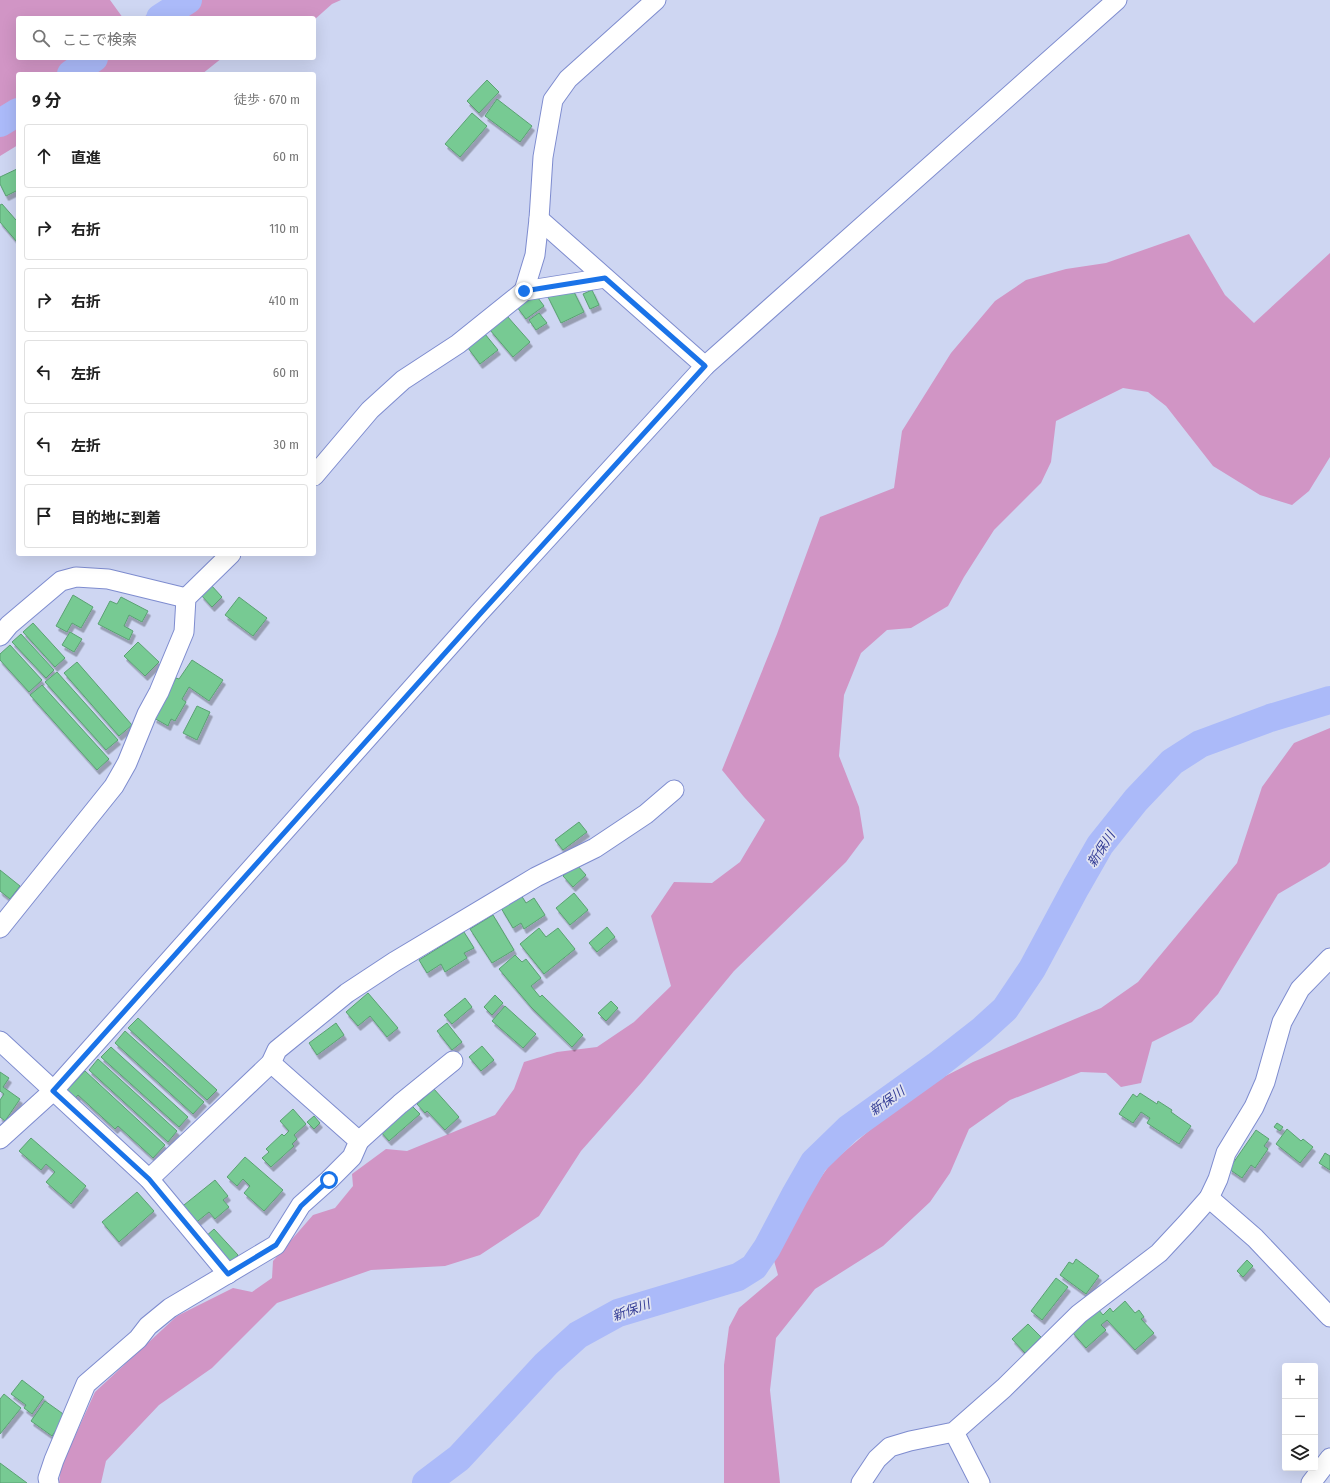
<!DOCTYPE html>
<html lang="ja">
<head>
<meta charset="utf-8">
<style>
  :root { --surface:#fff; --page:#f2f2f2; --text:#222; --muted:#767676; --line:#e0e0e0 }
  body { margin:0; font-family:"Fira Sans Condensed","Noto Sans JP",sans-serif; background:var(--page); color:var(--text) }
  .controls { position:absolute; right:12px; bottom:12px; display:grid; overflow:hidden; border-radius:4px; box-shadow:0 4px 16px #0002 }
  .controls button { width:36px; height:36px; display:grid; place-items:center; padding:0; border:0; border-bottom:1px solid var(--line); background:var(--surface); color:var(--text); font:20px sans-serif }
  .stop { position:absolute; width:12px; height:12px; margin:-9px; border:3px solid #1a73e8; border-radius:50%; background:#fff }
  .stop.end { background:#1a73e8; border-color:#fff; box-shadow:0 1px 4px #0008 }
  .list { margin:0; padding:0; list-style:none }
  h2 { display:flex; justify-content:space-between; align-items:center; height:52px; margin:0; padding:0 16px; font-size:17px }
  h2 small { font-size:13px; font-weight:400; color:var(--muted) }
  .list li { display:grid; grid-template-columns:26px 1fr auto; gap:12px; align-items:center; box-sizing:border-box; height:64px; margin:0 8px 8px; padding:0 8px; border:1px solid var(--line); border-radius:4px }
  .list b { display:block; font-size:15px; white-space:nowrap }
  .list em { font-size:13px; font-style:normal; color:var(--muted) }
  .icon { flex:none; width:22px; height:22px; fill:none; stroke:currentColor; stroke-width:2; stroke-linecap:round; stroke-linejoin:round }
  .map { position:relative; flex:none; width:1330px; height:1483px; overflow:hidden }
  .search { position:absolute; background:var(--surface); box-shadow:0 4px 16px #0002; left:16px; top:16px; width:300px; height:44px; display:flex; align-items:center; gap:10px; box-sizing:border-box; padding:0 14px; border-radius:4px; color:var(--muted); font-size:15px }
  .panel { position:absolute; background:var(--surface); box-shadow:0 4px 16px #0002; left:16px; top:72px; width:300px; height:484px; border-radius:4px }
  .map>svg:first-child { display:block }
  .green { fill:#d195c5 }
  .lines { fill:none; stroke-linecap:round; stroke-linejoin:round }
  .river { stroke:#abbaf9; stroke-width:28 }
  .building { fill:#77ca93; stroke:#5aa172; filter:url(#shadow) }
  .street-casing { stroke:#7e8ccf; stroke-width:21 }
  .street { stroke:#fff; stroke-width:19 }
  .route { stroke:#1a73e8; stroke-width:5 }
  .labels { text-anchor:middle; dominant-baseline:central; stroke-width:3.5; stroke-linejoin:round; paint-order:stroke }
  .water-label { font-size:13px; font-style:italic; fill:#343d96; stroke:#e0e3f2 }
</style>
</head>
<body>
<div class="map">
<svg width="1330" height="1483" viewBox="0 0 1330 1483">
  <defs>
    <filter id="shadow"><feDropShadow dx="2.5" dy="4.5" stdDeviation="0" flood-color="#0004"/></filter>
  </defs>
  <rect width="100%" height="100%" fill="#ced6f2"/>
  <g class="green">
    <polygon points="0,0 110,0 123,18 18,18 18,58 222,58 202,74 18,74 18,145 0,156"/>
    <polygon points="172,0 341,0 332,4 314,20 314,18 142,18"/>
    <polygon points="1189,234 1225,295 1254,323 1330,253 1330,457 1309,491 1292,505 1260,495 1213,466 1166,406 1148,392 1123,388 1056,421 1051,462 1041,483 994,530 964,577 948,606 911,628 887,630 861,653 844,695 839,756 859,807 864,838 846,862 734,971 642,1082 581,1151 539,1216 480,1255 445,1266 371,1270 277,1303 212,1368 159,1405 106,1461 101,1483 59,1483 61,1467 95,1392 177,1316 233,1288 252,1292 272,1278 273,1261 313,1215 335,1208 353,1186 352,1174 386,1149 407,1151 495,1115 514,1089 524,1062 557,1052 597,1047 634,1022 671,986 651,916 674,882 712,883 740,862 765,820 744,797 722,770 777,634 820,517 894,488 902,431 951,353 995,301 1026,280 1066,269 1106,263"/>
    <polygon points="1330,728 1330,862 1326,866 1278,894 1218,994 1192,1022 1152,1042 1141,1083 1121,1087 1106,1073 1081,1072 1010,1100 969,1129 950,1173 930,1202 883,1246 815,1289 776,1338 770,1390 780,1483 724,1483 724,1365 729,1327 739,1308 778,1275 773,1257 804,1201 831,1163 916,1091 973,1062 1101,1008 1138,982 1237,863 1262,787 1294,743"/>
  </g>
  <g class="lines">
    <g class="river">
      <polyline points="160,18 188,0"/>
      <polyline points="71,74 94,58"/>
      <polyline points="0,123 18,112"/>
      <polyline points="426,1483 459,1458 546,1364 578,1335 618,1313 738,1277 754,1267 767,1248 795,1195 814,1162 848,1129 936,1066 982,1030 1005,1009 1032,969 1076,887 1100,845 1136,800 1172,762 1200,744 1270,718 1330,700"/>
    </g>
  </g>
  <g class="building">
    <polygon points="487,80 499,92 479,113 467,101"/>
    <polygon points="497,99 532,126 520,142 485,116"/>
    <polygon points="472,113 487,126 460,157 445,144"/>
    <polygon points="17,169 18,190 6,196 0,184 0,177"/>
    <polygon points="2,204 16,220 18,218 17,242 0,222 0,205"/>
    <polygon points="571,286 584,312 561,323 548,297"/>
    <polygon points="592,290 599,305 590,309 583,294"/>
    <polygon points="535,294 544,306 526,319 517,307"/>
    <polygon points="539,313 547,323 536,330 529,320"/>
    <polygon points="507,316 530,342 513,357 490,330"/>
    <polygon points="485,334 498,350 480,364 468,348"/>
    <polygon points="211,585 222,597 212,607 201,595"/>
    <polygon points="73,595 93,607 81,628 72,623 67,632 56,626"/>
    <polygon points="121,597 148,611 142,622 129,615 124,626 133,631 129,640 98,624 110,601 117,604"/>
    <polygon points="239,597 267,618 253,636 225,615"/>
    <polygon points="33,623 65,658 55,667 23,632"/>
    <polygon points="70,632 82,639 74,652 62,645"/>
    <polygon points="21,634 54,670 46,678 12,642"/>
    <polygon points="138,642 159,662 145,676 124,656"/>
    <polygon points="10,645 42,680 29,692 0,660 0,654"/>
    <polygon points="192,660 223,680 209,701 189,687 182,699 186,702 175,721 171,719 168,726 154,718 176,678 179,679"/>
    <polygon points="77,662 132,725 119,736 64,673"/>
    <polygon points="57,672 118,740 106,750 45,682"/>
    <polygon points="42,685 109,759 97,770 30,695"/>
    <polygon points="197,706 210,712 197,740 183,733"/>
    <polygon points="579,822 587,832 563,850 555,840"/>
    <polygon points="576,864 586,875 573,887 563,876"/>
    <polygon points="0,870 20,886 10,899 0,891"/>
    <polygon points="574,893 588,910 570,925 556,908"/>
    <polygon points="521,895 526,903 534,898 545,915 524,929 521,923 513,928 501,908"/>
    <polygon points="493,915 514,950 492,963 470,929"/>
    <polygon points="607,927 615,937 597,952 589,943"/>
    <polygon points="539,928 546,937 558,928 575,949 544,974 520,944"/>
    <polygon points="464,932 474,948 464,953 467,958 445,972 441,964 427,973 419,960"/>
    <polygon points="515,955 522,962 526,959 541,978 531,986 540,997 542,995 583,1035 572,1047 531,1007 499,969"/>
    <polygon points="368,993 398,1028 387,1037 370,1016 358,1026 346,1012"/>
    <polygon points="495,995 503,1003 492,1015 484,1007"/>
    <polygon points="465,998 472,1007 452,1024 444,1015"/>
    <polygon points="611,1001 618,1008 606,1021 598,1013"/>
    <polygon points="505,1006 536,1034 523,1048 492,1021"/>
    <polygon points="138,1018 217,1090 207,1100 128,1028"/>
    <polygon points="336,1023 344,1035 317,1055 309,1043"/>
    <polygon points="447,1023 462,1042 452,1050 437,1031"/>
    <polygon points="125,1031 204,1102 193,1114 115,1043"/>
    <polygon points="482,1046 494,1060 481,1071 469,1057"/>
    <polygon points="111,1047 188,1117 179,1127 101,1057"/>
    <polygon points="98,1059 177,1131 168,1142 89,1070"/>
    <polygon points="85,1071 165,1145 153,1158 118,1126 115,1129 78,1095 74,1100 65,1092"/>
    <polygon points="0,1072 9,1078 3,1087 20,1099 5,1121 0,1117 0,1100 4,1094 0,1091"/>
    <polygon points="434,1089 459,1117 445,1130 427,1111 425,1113 417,1104"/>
    <polygon points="1140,1093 1157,1104 1158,1101 1172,1110 1171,1112 1191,1126 1179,1144 1147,1123 1150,1118 1141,1112 1133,1123 1119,1114 1133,1094 1137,1097"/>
    <polygon points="410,1104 420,1114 389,1141 380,1131"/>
    <polygon points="293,1109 306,1124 294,1135 297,1139 292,1144 294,1146 271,1167 262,1158 269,1152 266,1149 282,1134 284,1136 289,1131 280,1121"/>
    <polygon points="314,1116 320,1123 314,1129 307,1122"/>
    <polygon points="1277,1123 1283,1127 1280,1131 1274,1127"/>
    <polygon points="1287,1129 1301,1141 1303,1139 1313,1147 1300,1163 1276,1144"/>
    <polygon points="1256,1130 1269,1139 1264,1146 1268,1149 1255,1168 1251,1165 1242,1178 1229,1169"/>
    <polygon points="31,1138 86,1186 71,1204 46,1182 55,1172 46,1164 41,1170 19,1151"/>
    <polygon points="1325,1153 1330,1156 1330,1170 1319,1163"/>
    <polygon points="245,1157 283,1190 264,1211 244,1193 250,1186 243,1179 237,1186 227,1177"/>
    <polygon points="215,1180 228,1196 223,1200 229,1207 215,1219 209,1212 193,1225 179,1209"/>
    <polygon points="137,1192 154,1211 119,1242 102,1222"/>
    <polygon points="214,1229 238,1255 228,1265 204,1238"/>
    <polygon points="1076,1259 1099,1276 1086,1294 1060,1275 1069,1262 1073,1264"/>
    <polygon points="1247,1260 1253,1266 1243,1277 1237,1271"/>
    <polygon points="1056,1278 1068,1287 1042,1320 1031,1311"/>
    <polygon points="1125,1301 1135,1313 1139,1310 1144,1317 1141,1319 1154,1333 1135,1350 1107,1320 1101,1325 1106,1330 1086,1348 1072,1332 1098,1309 1103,1315 1110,1308 1113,1312"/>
    <polygon points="1028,1324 1041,1337 1025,1353 1012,1339"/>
    <polygon points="22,1380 44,1397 32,1414 24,1408 26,1405 11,1394"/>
    <polygon points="4,1394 21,1408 0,1434 0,1399"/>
    <polygon points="45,1401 66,1416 52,1436 31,1421"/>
    <polygon points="0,1463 27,1483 0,1483"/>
  </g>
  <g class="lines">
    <g class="street-casing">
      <g id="street">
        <polyline points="539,219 705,366"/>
        <polyline points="524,291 535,255 539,219 543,157 553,100 568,79 656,0"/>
        <polyline points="314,476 370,410 403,380 458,344 524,291 605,278"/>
        <polyline points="0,636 9,625 61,581 76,577 108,579 186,598"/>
        <polyline points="0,928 114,786 127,763 147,714 159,692 184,632 186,598 231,554"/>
        <polyline points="0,1041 149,1179 228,1274"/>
        <polyline points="0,1139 53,1091 479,613 705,366 1117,0"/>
        <polyline points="359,1141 400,1104 453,1061"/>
        <polyline points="149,1179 271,1063 277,1050 347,993 394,962 536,877 595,848 646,814 674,790"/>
        <polyline points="1209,1198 1255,1238 1330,1317"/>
        <polyline points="954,1432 980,1483"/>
        <polyline points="49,1483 48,1478 54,1460 86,1384 138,1339 148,1326 170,1308 276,1245 301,1205 329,1180 352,1157 359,1141 271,1063"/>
        <polyline points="861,1483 877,1459 890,1447 910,1441 954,1432 1004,1388 1079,1314 1159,1253 1186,1224 1209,1198 1218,1179 1226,1153 1254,1107 1265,1082 1282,1022 1300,989 1330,958"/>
        <polyline points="1311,1483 1330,1458"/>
      </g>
    </g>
    <use href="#street" class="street"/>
  </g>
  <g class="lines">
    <polyline class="route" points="329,1180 301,1206 276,1245 228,1274 149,1179 53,1091 480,614 705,366 605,278 524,291"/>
  </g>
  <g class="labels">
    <g class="water-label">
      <text transform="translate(1101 849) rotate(-57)">新保川</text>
      <text transform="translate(887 1101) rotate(-36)">新保川</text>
      <text transform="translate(631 1310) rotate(-20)">新保川</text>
    </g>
  </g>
</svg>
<div class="controls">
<button>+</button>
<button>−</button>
<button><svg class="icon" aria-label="layers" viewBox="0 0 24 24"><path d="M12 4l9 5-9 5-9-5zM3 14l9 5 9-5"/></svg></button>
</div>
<div class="stop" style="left:329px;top:1180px"></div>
<div class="stop end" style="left:524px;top:291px"></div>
<div class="search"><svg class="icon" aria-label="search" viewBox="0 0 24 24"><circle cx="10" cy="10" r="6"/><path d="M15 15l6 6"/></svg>ここで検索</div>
<section class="panel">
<h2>9 分<small>徒歩 · 670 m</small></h2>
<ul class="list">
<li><svg class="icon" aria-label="ahead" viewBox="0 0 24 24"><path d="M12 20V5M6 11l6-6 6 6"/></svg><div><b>直進</b></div><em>60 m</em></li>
<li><svg class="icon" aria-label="right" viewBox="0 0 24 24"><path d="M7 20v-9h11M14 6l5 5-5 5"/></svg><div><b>右折</b></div><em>110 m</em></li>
<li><svg class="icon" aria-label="right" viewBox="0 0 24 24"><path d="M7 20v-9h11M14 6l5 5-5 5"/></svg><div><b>右折</b></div><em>410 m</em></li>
<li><svg class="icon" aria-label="left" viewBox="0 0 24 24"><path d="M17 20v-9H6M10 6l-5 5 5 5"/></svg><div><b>左折</b></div><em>60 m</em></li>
<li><svg class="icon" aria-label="left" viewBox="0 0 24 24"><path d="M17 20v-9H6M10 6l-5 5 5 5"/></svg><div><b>左折</b></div><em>30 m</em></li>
<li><svg class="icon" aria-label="arrive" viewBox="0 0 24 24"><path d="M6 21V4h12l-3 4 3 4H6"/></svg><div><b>目的地に到着</b></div></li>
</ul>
</section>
</div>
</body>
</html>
